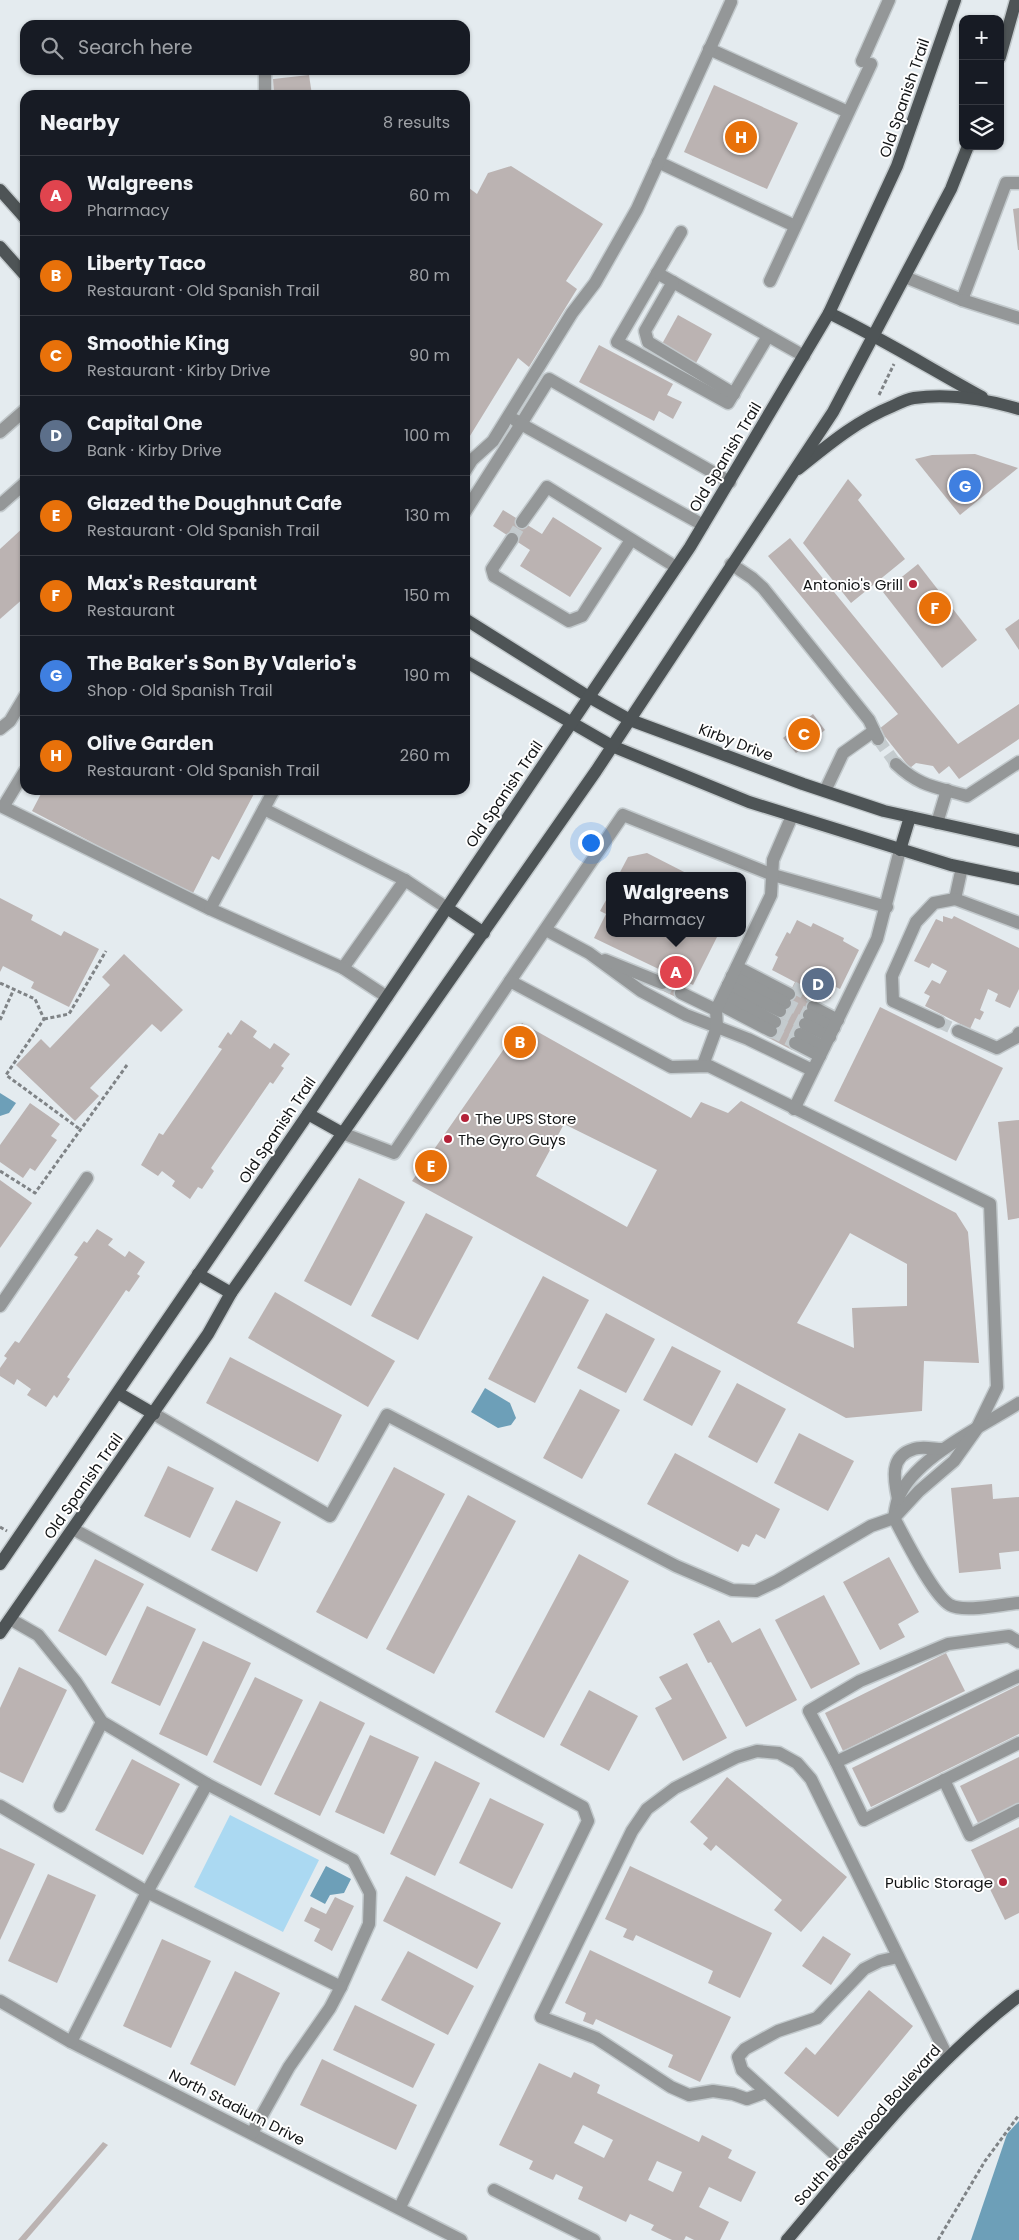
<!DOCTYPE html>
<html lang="en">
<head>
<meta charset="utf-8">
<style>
  :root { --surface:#171b24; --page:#20242c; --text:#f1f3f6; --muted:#9ea1a6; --line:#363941; --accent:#d695a0 }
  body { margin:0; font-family:Poppins,sans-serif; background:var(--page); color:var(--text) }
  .controls { position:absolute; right:15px; top:15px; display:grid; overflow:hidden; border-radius:10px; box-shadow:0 1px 4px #0004 }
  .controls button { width:45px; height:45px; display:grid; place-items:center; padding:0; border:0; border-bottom:1px solid var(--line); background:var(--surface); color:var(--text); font:25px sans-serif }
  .you { position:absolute; left:590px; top:842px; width:18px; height:18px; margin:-12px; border:4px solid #fff; border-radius:50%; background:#1a73e8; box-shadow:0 0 0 8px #1a73e833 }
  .badge { display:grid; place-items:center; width:32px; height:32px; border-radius:50%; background:var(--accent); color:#fff; font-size:16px; font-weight:700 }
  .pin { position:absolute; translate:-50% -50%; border:2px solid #fff; box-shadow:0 1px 5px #0006 }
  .popup { position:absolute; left:606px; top:872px; width:140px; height:65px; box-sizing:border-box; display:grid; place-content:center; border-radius:10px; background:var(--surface); filter:drop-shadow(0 1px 4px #0005); font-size:16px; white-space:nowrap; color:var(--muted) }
  .popup b { font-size:19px; color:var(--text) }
  .popup::after { content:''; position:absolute; left:50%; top:100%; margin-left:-10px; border:10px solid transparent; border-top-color:var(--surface) }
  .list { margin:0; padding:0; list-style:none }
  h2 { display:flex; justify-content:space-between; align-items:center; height:65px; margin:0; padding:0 20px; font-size:21px }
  h2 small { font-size:16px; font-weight:400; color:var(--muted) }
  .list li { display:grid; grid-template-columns:32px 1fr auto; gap:15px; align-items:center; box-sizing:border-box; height:80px; padding:0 20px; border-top:1px solid var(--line) }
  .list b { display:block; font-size:19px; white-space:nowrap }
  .list p { margin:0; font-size:16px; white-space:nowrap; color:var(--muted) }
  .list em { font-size:16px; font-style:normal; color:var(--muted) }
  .icon { flex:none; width:28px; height:28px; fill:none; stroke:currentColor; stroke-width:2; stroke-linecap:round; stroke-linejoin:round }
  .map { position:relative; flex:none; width:1019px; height:2240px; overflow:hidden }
  .search { position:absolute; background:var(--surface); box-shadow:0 1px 4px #0004; left:20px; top:20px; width:450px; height:55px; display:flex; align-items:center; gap:12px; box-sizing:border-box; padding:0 18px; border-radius:15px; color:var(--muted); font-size:19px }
  .panel { position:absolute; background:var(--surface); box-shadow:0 1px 4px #0004; left:20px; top:90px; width:450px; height:705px; border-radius:15px }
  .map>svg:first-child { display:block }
  .green { fill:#abd9f2 }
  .water { fill:#6d9fb8 }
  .building { fill:#bbb3b2; fill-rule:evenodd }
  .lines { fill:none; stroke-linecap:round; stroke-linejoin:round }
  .minor-tunnel { stroke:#c4cbce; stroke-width:12; stroke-dasharray:12 6; stroke-linecap:butt }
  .minor-casing { stroke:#c2c9cc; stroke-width:15 }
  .major-casing { stroke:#c2c9cc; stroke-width:15 }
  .path { stroke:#7f8386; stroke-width:3; stroke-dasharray:4 2.5; stroke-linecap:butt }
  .minor { stroke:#949798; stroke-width:12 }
  .major { stroke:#4e5456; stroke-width:12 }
  .poi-dot { fill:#b42238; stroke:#fff; stroke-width:2 }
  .labels { text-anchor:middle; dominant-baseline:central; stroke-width:4; stroke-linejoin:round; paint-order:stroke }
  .street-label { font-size:15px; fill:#121415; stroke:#fff }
  .poi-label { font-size:15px; fill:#121415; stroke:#fff; text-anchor:end }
</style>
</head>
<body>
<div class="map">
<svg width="1019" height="2240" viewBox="0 0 1019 2240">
  <rect width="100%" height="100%" fill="#e4ebef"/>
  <polygon class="green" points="230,1815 319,1860 283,1932 194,1887"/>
  <g class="water">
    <polygon points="0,1093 16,1103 9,1113 0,1116"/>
    <polygon points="485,1388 510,1403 516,1418 511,1425 498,1428 471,1412"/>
    <polygon points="326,1866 351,1879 344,1893 330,1895 325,1904 310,1896"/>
    <polygon points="1019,2121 1019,2240 971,2240 1007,2134"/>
  </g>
  <g class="building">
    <polygon points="309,75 312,95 274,95 273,79"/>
    <polygon points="714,85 798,123 767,189 684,152"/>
    <polygon points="511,166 603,224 566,281 577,289 529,367 518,358 465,444 465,195 469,188 477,194 488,173"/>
    <polygon points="1019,208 1019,250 1018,250 1013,209"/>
    <polygon points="678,315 712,334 696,363 662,344"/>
    <polygon points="599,345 673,384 667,395 682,402 673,419 659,411 654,421 579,382"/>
    <polygon points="975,454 1018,468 960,515 915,459 932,455"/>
    <polygon points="848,479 862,495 858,500 905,559 851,603 803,543"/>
    <polygon points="503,510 542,534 553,517 602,548 570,597 520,566 530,550 493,526"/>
    <polygon points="25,526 25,597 0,619 0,549"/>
    <polygon points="790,538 958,744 1019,704 1019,739 959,779 949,766 939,774 933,766 916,763 910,768 879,729 898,714 768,556"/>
    <polygon points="918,564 977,640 942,668 883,592"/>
    <polygon points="1019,619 1019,650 1005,629"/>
    <polygon points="813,714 825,730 796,753 783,738"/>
    <polygon points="43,790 256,790 219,860 212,856 192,895 32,811"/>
    <polygon points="647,853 692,876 618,876 628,857"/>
    <polygon points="610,893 610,933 719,933 693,985 687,982 678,998 659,989 667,973 594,938 606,914 600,911"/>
    <polygon points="0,898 33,915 31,920 61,936 64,931 99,949 69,1007 31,988 34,982 3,966 0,972"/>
    <polygon points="943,916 952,919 954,916 1019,948 1019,989 1010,1008 995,1001 998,994 988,989 980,1010 984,1012 980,1020 975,1018 970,1029 925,1006 930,996 924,993 932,980 940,984 947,971 932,963 929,968 914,961 936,919 943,922"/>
    <polygon points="797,920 811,927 813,923 844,938 843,941 859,950 840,989 836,987 830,999 820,994 792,1050 767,1037 795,982 772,970 778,957 775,955 787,932 790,934"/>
    <polygon points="124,954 183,1010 161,1032 152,1024 90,1088 99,1096 75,1121 16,1065 41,1039 50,1048 110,985 102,977"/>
    <polygon points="880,1007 1003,1068 956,1161 834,1101"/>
    <polygon points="241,1020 257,1031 253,1037 270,1049 274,1043 290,1054 281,1066 284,1068 273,1084 270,1082 211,1168 214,1171 202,1189 198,1187 190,1199 172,1186 175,1181 162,1171 158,1176 141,1165 159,1133 163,1135 222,1049 218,1047 228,1032 231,1035"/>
    <path d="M 522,1023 L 691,1118 L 701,1102 L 728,1113 L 741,1101 L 956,1213 L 968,1232 L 979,1363 L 924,1361 L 922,1411 L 846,1418 L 412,1181 ZM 564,1124 L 657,1170 L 627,1227 L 536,1176 ZM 850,1233 L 907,1264 L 907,1306 L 852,1308 L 854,1348 L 797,1323 Z"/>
    <polygon points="30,1103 60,1124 51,1136 57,1140 35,1171 30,1168 23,1178 0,1162 0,1145"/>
    <polygon points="1019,1120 1019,1218 1008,1220 998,1122"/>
    <polygon points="359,1178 405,1202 351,1306 304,1281"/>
    <polygon points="0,1180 32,1203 0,1248"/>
    <polygon points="426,1213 473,1237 418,1340 371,1316"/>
    <polygon points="97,1229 113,1239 108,1245 125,1257 129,1251 145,1262 137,1274 140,1276 129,1292 126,1290 67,1377 70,1379 57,1398 54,1395 46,1407 27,1395 31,1389 17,1379 14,1385 0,1376 0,1368 7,1358 4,1356 15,1341 19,1343 78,1257 74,1255 84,1241 87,1243"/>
    <polygon points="543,1276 589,1300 535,1403 488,1379"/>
    <polygon points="275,1292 395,1361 368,1407 248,1338"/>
    <polygon points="606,1313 655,1339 626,1393 577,1368"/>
    <polygon points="672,1346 721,1371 692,1426 643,1400"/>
    <polygon points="230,1357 342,1415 318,1462 206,1403"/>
    <polygon points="737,1383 786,1409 757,1463 708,1437"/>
    <polygon points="580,1389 620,1410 582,1479 543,1458"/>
    <polygon points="799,1433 854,1461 828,1511 774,1483"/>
    <polygon points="675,1453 780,1509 765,1539 756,1534 749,1547 742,1544 738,1552 647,1504"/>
    <polygon points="168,1466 214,1488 190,1538 144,1516"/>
    <polygon points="394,1467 445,1494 367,1639 316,1612"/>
    <polygon points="992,1484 993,1499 1019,1497 1019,1551 999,1553 1001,1569 959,1573 951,1488"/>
    <polygon points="468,1495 516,1521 434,1674 386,1649"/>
    <polygon points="236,1500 281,1522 257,1572 211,1550"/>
    <polygon points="579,1554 629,1581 544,1738 495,1712"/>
    <polygon points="889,1557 919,1612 898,1624 905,1637 880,1650 843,1582"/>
    <polygon points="95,1559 144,1584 106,1656 58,1631"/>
    <polygon points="824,1595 860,1664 811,1689 775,1620"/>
    <polygon points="147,1606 196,1629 160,1706 111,1683"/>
    <polygon points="719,1620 732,1643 760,1628 797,1700 746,1727 711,1662 708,1663 693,1634"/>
    <polygon points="203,1641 251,1663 207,1756 159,1734"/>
    <polygon points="946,1653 965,1691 843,1751 825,1713"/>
    <polygon points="687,1663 727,1738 683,1761 655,1708 672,1699 659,1677"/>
    <polygon points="19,1667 67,1690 23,1783 0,1772 0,1708"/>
    <polygon points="255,1677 303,1700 261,1786 213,1762"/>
    <polygon points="1019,1685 1019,1734 871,1807 852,1768"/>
    <polygon points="589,1690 638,1716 609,1771 560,1745"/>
    <polygon points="320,1701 365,1723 320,1816 274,1794"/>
    <polygon points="370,1735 419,1757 384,1834 335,1812"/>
    <polygon points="1019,1757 1019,1805 979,1825 960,1786"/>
    <polygon points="132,1759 180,1784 143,1855 95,1830"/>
    <polygon points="435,1761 480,1783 435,1876 390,1854"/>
    <polygon points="727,1777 847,1877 801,1932 774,1910 782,1900 716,1845 711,1851 703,1844 708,1838 690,1822"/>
    <polygon points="490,1798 544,1824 512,1889 459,1863"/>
    <polygon points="1019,1827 1019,1913 1005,1920 971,1850"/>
    <polygon points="0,1848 35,1864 0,1940"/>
    <polygon points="630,1866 772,1933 740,1998 708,1983 713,1971 636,1935 633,1941 623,1937 627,1929 605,1919"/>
    <polygon points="48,1874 96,1895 57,1983 8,1961"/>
    <polygon points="406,1876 501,1923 477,1969 383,1921"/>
    <polygon points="335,1897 354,1906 332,1951 314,1941 320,1929 304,1921 311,1907 326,1914"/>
    <polygon points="823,1936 851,1954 831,1985 802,1966"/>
    <polygon points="162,1939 211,1961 171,2048 123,2026"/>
    <polygon points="590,1950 731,2017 700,2082 668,2067 673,2055 596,2019 593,2025 583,2021 586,2013 565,2003"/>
    <polygon points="408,1951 474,1986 448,2035 381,2000"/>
    <polygon points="235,1971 280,1993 235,2086 190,2064"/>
    <polygon points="869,1990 913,2026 838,2117 784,2073 806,2047 815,2055"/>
    <polygon points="355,2005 435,2044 413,2088 333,2050"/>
    <polygon points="322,2059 417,2105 396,2150 300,2105"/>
    <path d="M 539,2063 L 571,2078 L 574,2072 L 600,2085 L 597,2093 L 699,2142 L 702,2135 L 732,2150 L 728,2158 L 756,2172 L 741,2202 L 709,2187 L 699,2207 L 729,2222 L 720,2240 L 694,2240 L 686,2236 L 684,2240 L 672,2240 L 651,2230 L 654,2225 L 630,2214 L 626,2222 L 578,2199 L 583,2187 L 556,2174 L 553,2180 L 529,2169 L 533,2161 L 499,2145 ZM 583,2125 L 613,2140 L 604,2158 L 574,2143 ZM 657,2161 L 682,2172 L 673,2192 L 648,2180 Z"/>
    <polygon points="103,2142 108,2145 26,2240 18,2240"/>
  </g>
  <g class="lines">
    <g class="minor-tunnel">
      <polyline points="512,539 522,522"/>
      <polyline points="878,739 896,764"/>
      <polyline points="662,983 681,993"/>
      <polyline points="793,987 817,1000"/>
      <polyline points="785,1003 809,1015"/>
      <polyline points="780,1011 805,1024"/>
      <polyline points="775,1022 800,1034"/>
      <polyline points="939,1022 958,1031"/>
      <polyline points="771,1031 795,1043"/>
    </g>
    <g class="minor-casing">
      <g id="minor">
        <polyline points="709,49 848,112"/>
        <polyline points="862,61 889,0"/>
        <polyline points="265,95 265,72 267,70"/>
        <polyline points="658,162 795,226"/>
        <polyline points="681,232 617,342 728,403 768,336"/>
        <polyline points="657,273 804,356"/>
        <polyline points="905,277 962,300 1006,183 1019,183"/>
        <polyline points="770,281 871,64"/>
        <polyline points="673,282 645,331 648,342 734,394"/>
        <polyline points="962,300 1019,318"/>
        <polyline points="515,420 521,424 549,379 730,482"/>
        <polyline points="0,432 25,410"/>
        <polyline points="465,471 472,460 493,441 572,313 595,283 637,209 731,2"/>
        <polyline points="0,505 25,483"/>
        <polyline points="465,512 521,424 703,525"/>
        <polyline points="522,522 547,487 676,567"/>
        <polyline points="512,539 492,569 494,576 569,621 582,616 631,540"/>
        <polyline points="731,564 752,578 763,588 869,720 878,739"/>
        <polyline points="0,729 10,721 25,696"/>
        <path d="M 896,764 C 920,787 937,787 967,796 L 1019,762"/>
        <polyline points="25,771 3,807 210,909 343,968 405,880"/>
        <polyline points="825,791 843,753 874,731"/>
        <polyline points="264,809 405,880 447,908"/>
        <polyline points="937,823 947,790"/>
        <polyline points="962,867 955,899 1019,923"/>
        <polyline points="210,909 274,790"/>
        <polyline points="546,930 589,953 641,991 686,1015 748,1039 812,1070"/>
        <polyline points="605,960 662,983"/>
        <polyline points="737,967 789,994"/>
        <polyline points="343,968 387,997"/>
        <polyline points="732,976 785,1003"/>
        <polyline points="510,981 623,815 773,875 887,907"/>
        <polyline points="728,985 780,1011"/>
        <polyline points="681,993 716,1010"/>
        <polyline points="724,994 775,1022"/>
        <polyline points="719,1004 771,1031"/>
        <polyline points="813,1007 838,1020"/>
        <polyline points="809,1015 834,1028"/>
        <polyline points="939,1022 893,1001 892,976 916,922 934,903 955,899"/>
        <polyline points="805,1024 830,1037"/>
        <polyline points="958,1031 997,1048 1017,1037 1019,1033"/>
        <polyline points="800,1034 824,1047"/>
        <polyline points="795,1043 820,1056"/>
        <polyline points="703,1065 717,1027 716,1010 771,895 773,860 792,816"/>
        <polyline points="794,1109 877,939 900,850"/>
        <polyline points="0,1306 87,1178"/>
        <path d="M 1019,1403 C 983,1426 913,1458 898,1499 C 896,1504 895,1512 894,1518 C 904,1536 933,1596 950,1605 C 964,1613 1003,1604 1019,1603"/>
        <polyline points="154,1414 330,1516 387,1415 676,1566 732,1590 756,1591 777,1581 871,1526 894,1518 919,1491 954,1461 976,1430 997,1387 990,1204 709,1066 671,1067 510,981 394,1153 342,1133"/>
        <path d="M 898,1499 C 894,1480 889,1456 914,1449 C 922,1446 934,1449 942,1449"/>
        <polyline points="73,1529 583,1807 588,1821 400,2207"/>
        <polyline points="1019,1676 836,1762 864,1820 1019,1743"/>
        <polyline points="836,1762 809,1711 860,1681 948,1644 1009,1636 1019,1642"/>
        <polyline points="944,1780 970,1835 1019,1810"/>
        <polyline points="0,1806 147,1892 341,1987 369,1924 370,1893 353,1860 207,1784 102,1722 76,1682 38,1635 10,1619"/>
        <polyline points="60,1806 102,1722"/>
        <polyline points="0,2001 71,2042 461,2240"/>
        <polyline points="71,2042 147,1892 207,1784"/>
        <polyline points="766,2092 747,2099 733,2094 713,2091 689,2095 671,2087 596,2038 541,2017 632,1831 647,1809 675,1788 737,1757 757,1751 779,1753 797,1763 811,1779 948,2058"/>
        <polyline points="252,2133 289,2067 330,2008 341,1987"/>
        <polyline points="849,2167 742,2070 738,2057 745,2049 778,2031 817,2018 864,1969 880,1961 898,1957"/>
        <polyline points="494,2190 594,2240"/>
      </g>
    </g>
    <g class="major-casing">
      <g id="major">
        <polyline points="1000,57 1016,0"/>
        <polyline points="0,190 25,218"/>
        <polyline points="0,247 25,275"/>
        <path d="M 829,313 C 881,338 931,369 982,397"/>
        <path d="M 798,469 C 828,445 856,421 893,406 C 899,403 907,399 914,398 C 950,393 985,399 1019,409"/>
        <polyline points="465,619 589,697 630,720 803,784 884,811 1019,841"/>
        <polyline points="465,661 612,746 749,802 951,865 1019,879"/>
        <polyline points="900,850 910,817"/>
        <polyline points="447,908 484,933"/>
        <polyline points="308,1114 342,1133"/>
        <polyline points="198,1274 231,1293"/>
        <polyline points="118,1393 154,1414"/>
        <polyline points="0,1564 308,1114 690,547 829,313 897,166 955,0"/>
        <polyline points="0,1633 208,1334 231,1293 596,771 833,412 951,189 968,146"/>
        <path d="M 787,2240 C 859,2155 930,2064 1019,1996"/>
      </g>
    </g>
    <g class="path">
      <polyline points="879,395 894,364"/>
      <polyline points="0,983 35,999 44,1019 6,1075 81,1130"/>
      <polyline points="44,1019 69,1014 106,951"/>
      <polyline points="0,1020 13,991"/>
      <polyline points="0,1171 35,1193 127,1065"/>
      <polyline points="0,1527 7,1531"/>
      <polyline points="938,2240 985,2161 1019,2115"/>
    </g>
    <use href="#minor" class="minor"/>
    <use href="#major" class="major"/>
  </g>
  <g class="poi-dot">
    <circle cx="913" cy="584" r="5"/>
    <circle cx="465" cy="1118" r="5"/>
    <circle cx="448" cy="1139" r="5"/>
    <circle cx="1003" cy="1882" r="5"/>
  </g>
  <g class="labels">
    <g class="street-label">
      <text transform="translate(904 98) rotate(-71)">Old Spanish Trail</text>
      <text transform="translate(725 457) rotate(-59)">Old Spanish Trail</text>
      <text transform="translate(736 742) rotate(21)">Kirby Drive</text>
      <text transform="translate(504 794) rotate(-56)">Old Spanish Trail</text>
      <text transform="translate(277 1130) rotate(-56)">Old Spanish Trail</text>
      <text transform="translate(83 1486) rotate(-55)">Old Spanish Trail</text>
      <text transform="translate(237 2107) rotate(27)">North Stadium Drive</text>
      <text transform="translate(867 2125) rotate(-48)">South Braeswood Boulevard</text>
    </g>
    <g class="poi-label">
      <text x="903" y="584">Antonio's Grill</text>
      <text x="475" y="1118" text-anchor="start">The UPS Store</text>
      <text x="458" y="1139" text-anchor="start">The Gyro Guys</text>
      <text x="993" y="1882">Public Storage</text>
    </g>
  </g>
</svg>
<div class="controls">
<button>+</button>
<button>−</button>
<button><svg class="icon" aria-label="layers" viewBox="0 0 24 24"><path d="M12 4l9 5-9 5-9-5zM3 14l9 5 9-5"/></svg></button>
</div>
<div class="you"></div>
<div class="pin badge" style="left:676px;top:972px;background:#e0444e">A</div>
<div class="popup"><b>Walgreens</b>Pharmacy</div>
<div class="pin badge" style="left:520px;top:1042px;background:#e8710a">B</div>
<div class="pin badge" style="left:804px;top:734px;background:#e8710a">C</div>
<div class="pin badge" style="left:818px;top:984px;background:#5c6f8a">D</div>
<div class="pin badge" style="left:431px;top:1166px;background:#e8710a">E</div>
<div class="pin badge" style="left:935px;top:608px;background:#e8710a">F</div>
<div class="pin badge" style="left:965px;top:486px;background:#3f7fe0">G</div>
<div class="pin badge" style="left:741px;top:137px;background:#e8710a">H</div>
<div class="search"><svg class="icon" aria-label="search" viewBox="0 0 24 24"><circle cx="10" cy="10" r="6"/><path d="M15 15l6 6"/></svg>Search here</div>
<section class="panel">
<h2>Nearby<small>8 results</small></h2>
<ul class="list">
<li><span class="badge" style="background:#e0444e">A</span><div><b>Walgreens</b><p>Pharmacy</p></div><em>60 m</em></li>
<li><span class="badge" style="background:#e8710a">B</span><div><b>Liberty Taco</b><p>Restaurant · Old Spanish Trail</p></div><em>80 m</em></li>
<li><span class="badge" style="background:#e8710a">C</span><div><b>Smoothie King</b><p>Restaurant · Kirby Drive</p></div><em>90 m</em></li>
<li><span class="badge" style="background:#5c6f8a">D</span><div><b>Capital One</b><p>Bank · Kirby Drive</p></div><em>100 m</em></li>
<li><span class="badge" style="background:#e8710a">E</span><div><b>Glazed the Doughnut Cafe</b><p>Restaurant · Old Spanish Trail</p></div><em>130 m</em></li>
<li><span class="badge" style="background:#e8710a">F</span><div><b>Max's Restaurant</b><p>Restaurant</p></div><em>150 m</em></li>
<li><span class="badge" style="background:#3f7fe0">G</span><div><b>The Baker's Son By Valerio's</b><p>Shop · Old Spanish Trail</p></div><em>190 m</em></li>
<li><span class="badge" style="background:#e8710a">H</span><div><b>Olive Garden</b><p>Restaurant · Old Spanish Trail</p></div><em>260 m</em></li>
</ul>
</section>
</div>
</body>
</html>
